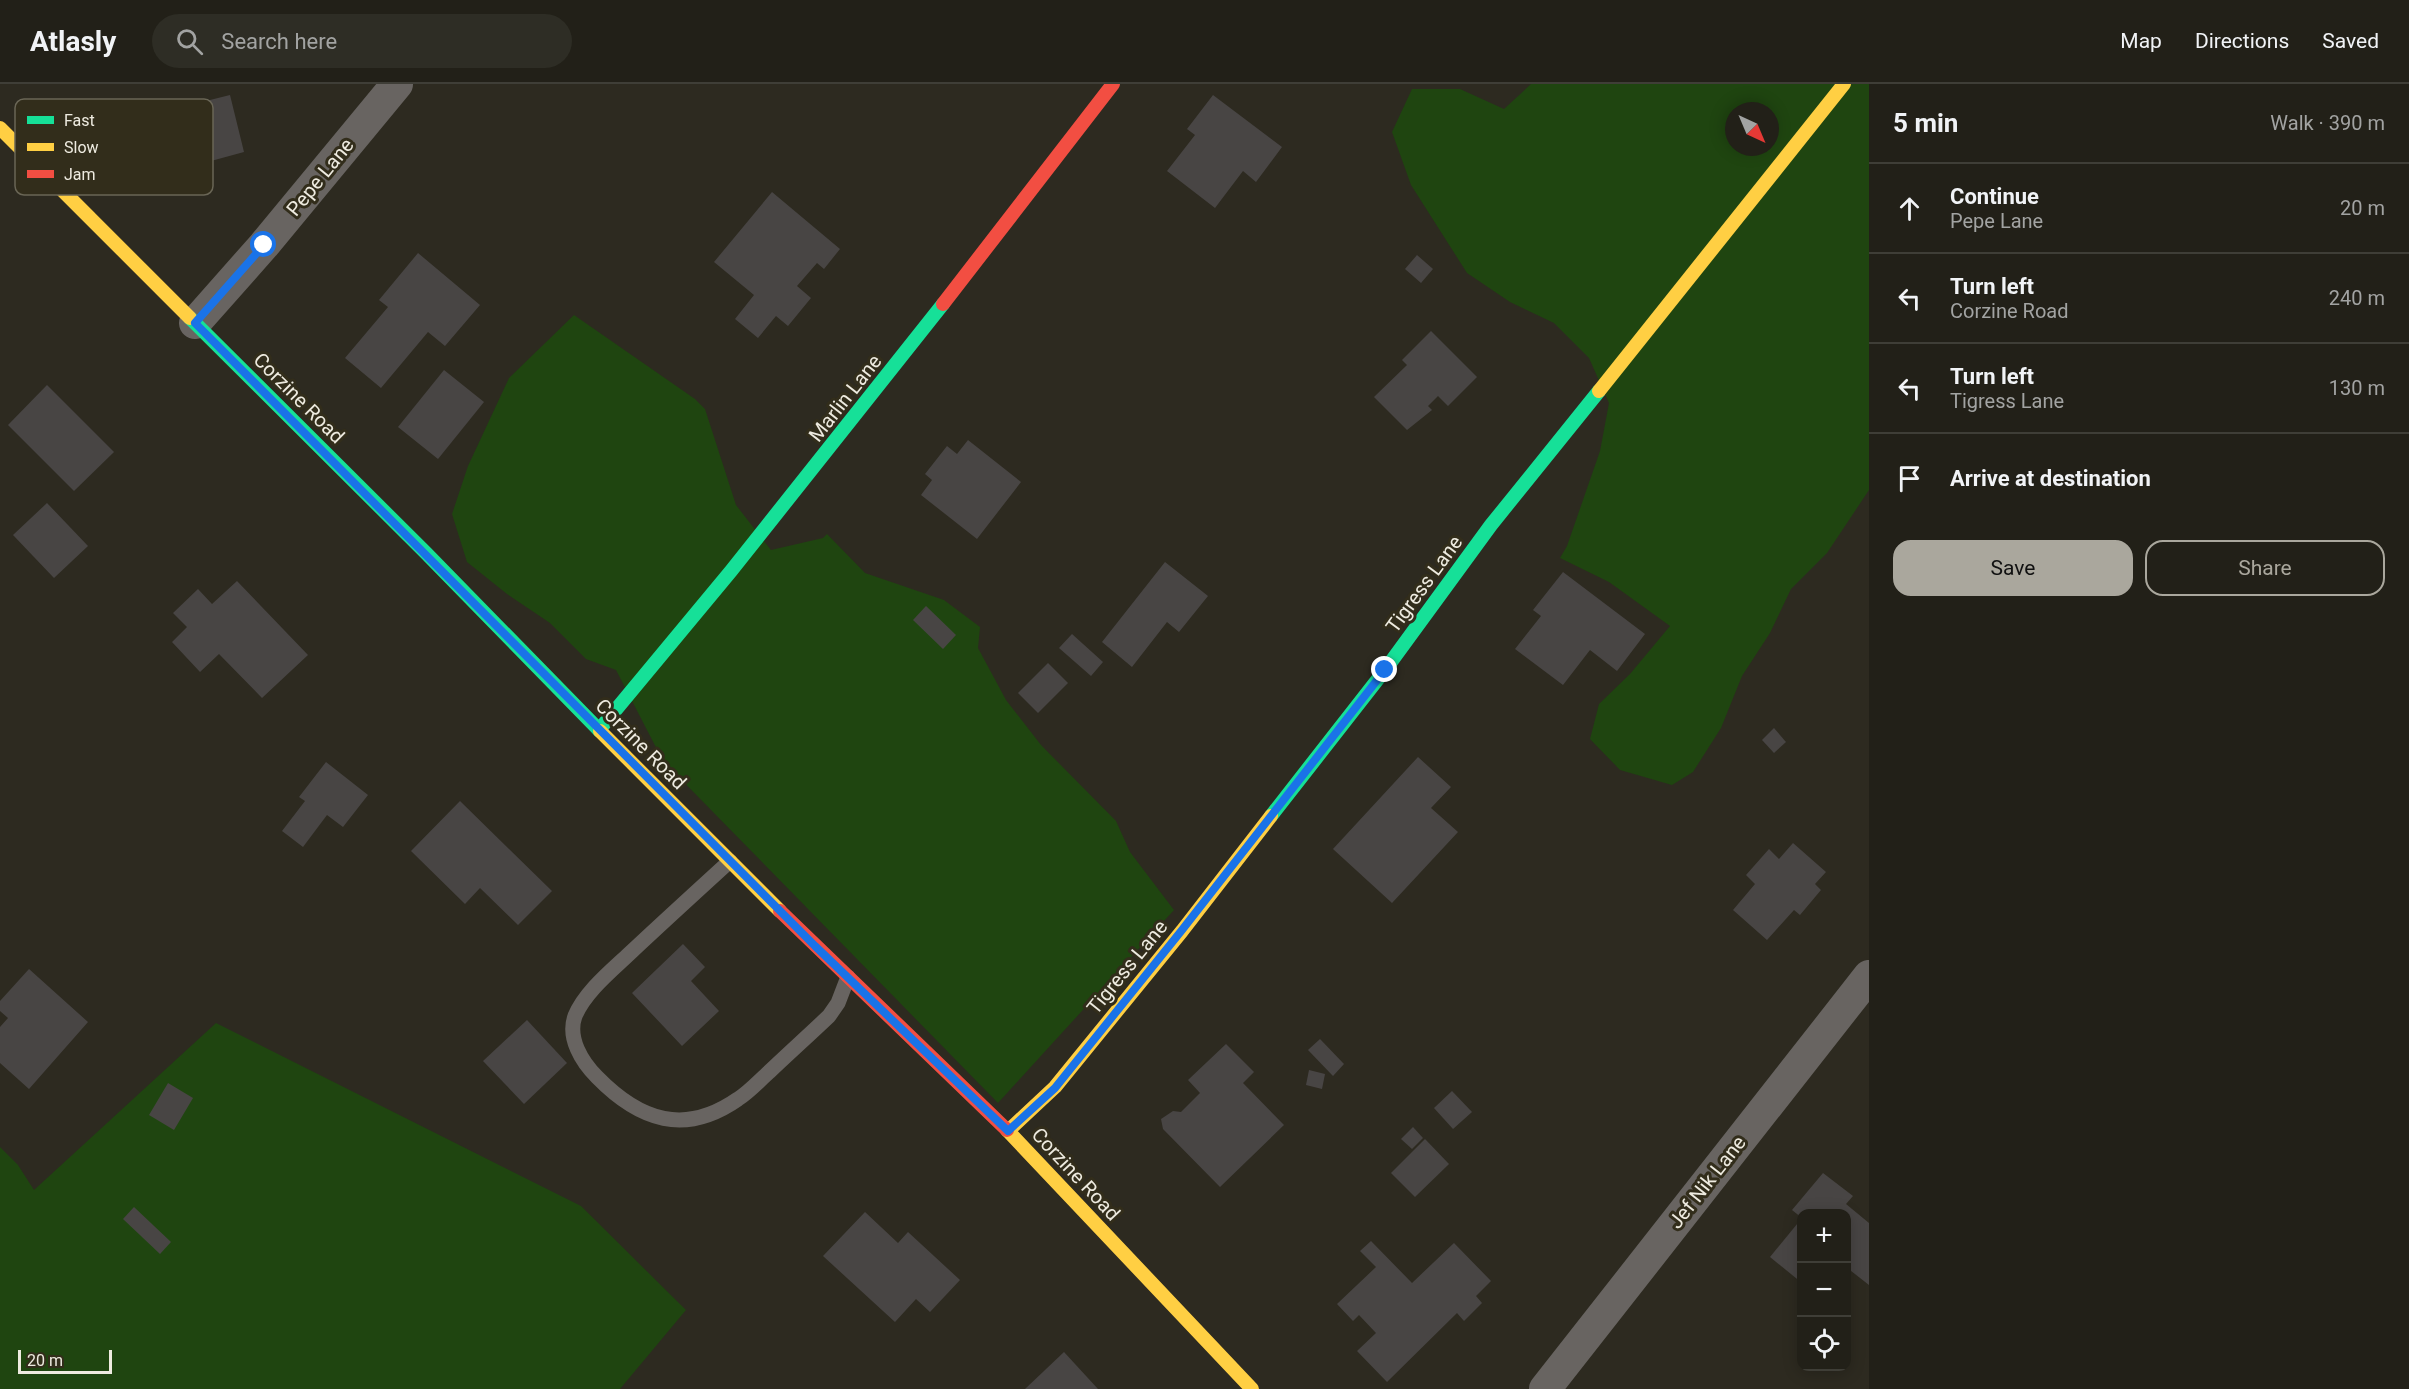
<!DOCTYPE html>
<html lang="en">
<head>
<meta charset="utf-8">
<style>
  :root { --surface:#222018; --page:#2e2d25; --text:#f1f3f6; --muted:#a2a3a2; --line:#3f3e37; --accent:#aaa79d }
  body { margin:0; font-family:Roboto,sans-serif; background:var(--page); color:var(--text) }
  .controls { position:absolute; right:18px; bottom:18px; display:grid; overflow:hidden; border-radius:12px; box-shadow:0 3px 15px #0003 }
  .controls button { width:54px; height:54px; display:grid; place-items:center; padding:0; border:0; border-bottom:2px solid var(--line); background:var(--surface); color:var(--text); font:30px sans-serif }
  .compass { position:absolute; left:1725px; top:18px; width:54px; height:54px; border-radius:50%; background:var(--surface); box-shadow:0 3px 15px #0003; rotate:136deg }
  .scale { position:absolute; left:18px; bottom:15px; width:94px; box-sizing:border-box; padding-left:6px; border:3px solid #eeebe0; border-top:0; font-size:16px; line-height:21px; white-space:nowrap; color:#eeebe0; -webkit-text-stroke:4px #322d1b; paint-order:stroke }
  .stop { position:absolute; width:18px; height:18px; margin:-14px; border:4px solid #1a73e8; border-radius:50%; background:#fff }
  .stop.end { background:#1a73e8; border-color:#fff; box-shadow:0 2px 6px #0008 }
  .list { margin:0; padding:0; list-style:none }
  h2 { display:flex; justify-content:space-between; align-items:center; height:78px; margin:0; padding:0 24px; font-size:26px }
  h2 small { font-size:20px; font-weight:400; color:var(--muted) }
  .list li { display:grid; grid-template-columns:39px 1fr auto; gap:18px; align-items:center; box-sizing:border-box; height:90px; padding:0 24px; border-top:2px solid var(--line) }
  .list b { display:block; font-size:22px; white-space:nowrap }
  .list p { margin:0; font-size:20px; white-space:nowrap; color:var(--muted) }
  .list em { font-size:20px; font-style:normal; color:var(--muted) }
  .actions { display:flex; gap:12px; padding:18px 24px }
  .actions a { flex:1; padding:14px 0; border:2px solid var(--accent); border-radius:18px; text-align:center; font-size:21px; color:var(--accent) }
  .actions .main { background:var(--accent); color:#111 }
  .icon { flex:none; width:33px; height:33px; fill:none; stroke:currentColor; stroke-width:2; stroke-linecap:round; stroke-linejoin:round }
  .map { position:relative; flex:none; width:1869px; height:1305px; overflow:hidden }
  header { display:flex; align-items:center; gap:36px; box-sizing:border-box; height:84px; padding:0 30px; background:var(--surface); border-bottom:2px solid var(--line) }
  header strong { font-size:28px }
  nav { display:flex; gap:33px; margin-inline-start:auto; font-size:21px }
  .search { width:420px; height:54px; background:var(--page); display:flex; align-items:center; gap:15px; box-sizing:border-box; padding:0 21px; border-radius:33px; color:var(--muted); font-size:22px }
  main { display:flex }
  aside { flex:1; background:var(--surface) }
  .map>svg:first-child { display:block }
  .green { fill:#1f4510; fill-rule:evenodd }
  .building { fill:#484544 }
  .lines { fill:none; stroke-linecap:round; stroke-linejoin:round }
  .lane { stroke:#686461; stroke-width:15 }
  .street { stroke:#686461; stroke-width:32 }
  .fast { stroke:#16e098; stroke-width:14 }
  .slow { stroke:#ffcf43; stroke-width:14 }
  .jam { stroke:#f24e42; stroke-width:14 }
  .route { stroke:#1a73e8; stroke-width:8 }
  .labels { text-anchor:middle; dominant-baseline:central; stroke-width:6; stroke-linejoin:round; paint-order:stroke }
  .street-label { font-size:20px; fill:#eeebe0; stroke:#322d1b }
  .key { fill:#322d1b; stroke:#6a6656; stroke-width:1.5 }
  .key-label { font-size:16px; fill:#eeebe0 }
</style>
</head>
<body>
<header>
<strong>Atlasly</strong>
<div class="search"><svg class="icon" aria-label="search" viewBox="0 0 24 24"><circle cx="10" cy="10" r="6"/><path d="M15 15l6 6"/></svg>Search here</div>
<nav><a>Map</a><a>Directions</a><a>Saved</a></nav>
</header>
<main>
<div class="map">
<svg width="1869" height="1305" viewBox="0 0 1869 1305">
  <rect width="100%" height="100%" fill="#2d2a20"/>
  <g class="green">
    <path d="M 1531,0 L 1869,0 L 1869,406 L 1827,469 L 1791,505 L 1770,549 L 1742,592 L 1721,644 L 1693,688 L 1672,701 L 1620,686 L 1590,655 L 1599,620 L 1630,590 L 1670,542 L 1609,498 L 1560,474 L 1567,462 L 1600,367 L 1609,319 L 1589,274 L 1554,239 L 1510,218 L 1467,189 L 1411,101 L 1392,48 L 1412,5 L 1460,5 L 1504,25 ZM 1734,27 L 1770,27 L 1770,63 L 1734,63 Z"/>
    <polygon points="574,231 695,315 705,325 736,421 771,466 823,454 827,450 865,489 944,516 980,543 978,564 1006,616 1041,661 1116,737 1130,768 1174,826 998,1019 663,677 616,586 586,575 550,539 507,510 467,478 452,430 468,382 509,294"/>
    <polygon points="216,939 581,1122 686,1226 620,1305 0,1305 0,1063 18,1081 34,1106"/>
  </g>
  <g class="building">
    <polygon points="230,11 244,68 167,89 156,47 181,40 182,23"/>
    <polygon points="1213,11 1282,63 1256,98 1243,87 1215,124 1167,87 1195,51 1187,45"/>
    <polygon points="772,108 840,165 824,185 817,179 797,202 811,214 788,242 776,232 758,254 735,235 754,211 714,178"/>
    <polygon points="418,169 480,221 445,262 428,248 381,304 345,274 388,223 379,216"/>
    <polygon points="1417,171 1433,185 1421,199 1405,185"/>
    <polygon points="1431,247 1477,293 1448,322 1438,312 1428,322 1432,326 1407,346 1374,313 1407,281 1402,276"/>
    <polygon points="444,286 484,318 438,375 398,343"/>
    <polygon points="47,301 114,368 74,407 8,341"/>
    <polygon points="968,356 1021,398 977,455 921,411 932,396 925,390 947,362 957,370"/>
    <polygon points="47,419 88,462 54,494 13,451"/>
    <polygon points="1165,478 1208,512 1179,548 1167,538 1132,583 1102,558"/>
    <polygon points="1563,488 1645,550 1617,587 1590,566 1563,601 1515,565 1541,532 1533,526"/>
    <polygon points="237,497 308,571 262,614 219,570 200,588 172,558 187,543 173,529 198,505 212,520"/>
    <polygon points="926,522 956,551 943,565 913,536"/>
    <polygon points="1072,550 1103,578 1091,592 1059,564"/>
    <polygon points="1048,579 1068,599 1038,629 1018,609"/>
    <polygon points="1774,644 1786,658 1774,669 1762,656"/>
    <polygon points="1418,673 1451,703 1431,724 1458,748 1392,819 1333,765"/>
    <polygon points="326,678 368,711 343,743 327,731 303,763 282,747 305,717 299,713"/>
    <polygon points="460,717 552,807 518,841 480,804 465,820 411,767"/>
    <polygon points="1793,759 1826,788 1815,800 1821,806 1800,831 1794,826 1767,856 1733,826 1755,800 1746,791 1769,765 1779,775"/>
    <polygon points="683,860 705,883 691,897 719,927 682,962 632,909"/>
    <polygon points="29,885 88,938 29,1005 0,979 0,943 8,934 0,927 0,917"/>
    <polygon points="527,936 567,979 524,1020 483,977"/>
    <polygon points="1320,955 1344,980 1333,992 1308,966"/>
    <polygon points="1226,960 1254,988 1243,999 1284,1041 1220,1103 1163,1045 1161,1035 1173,1027 1181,1028 1200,1009 1188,996"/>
    <polygon points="1309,986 1325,990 1322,1005 1306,1001"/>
    <polygon points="168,999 193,1014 174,1046 149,1031"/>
    <polygon points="1452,1007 1472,1028 1453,1045 1434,1024"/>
    <polygon points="1413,1043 1423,1054 1412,1065 1401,1055"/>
    <polygon points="1425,1055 1449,1080 1415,1113 1391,1089"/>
    <polygon points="1823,1089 1853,1112 1846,1120 1869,1139 1869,1201 1846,1183 1846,1130 1802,1130 1802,1134 1792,1126"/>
    <polygon points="134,1123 171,1158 160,1170 123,1135"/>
    <polygon points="865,1128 898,1159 908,1148 960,1196 930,1228 916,1215 895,1238 823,1172"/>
    <polygon points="1802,1134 1802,1199 1770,1173"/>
    <polygon points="1371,1157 1412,1199 1454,1159 1491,1197 1476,1212 1482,1219 1464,1237 1457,1229 1387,1298 1357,1267 1376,1249 1359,1231 1353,1237 1337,1220 1376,1183 1360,1167"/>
    <polygon points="1064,1268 1098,1305 1025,1305"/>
  </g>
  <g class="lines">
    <path class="lane" d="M 730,777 C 696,808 662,839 629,870 C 611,887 585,908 575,932 C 567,954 582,978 597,993 C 640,1037 685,1052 738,1015 C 749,1008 759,997 769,988 C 789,969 809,951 829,932 L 838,919 L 848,893"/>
    <g class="street">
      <polyline points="195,239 264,161 397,0"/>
      <polyline points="1545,1305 1869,892"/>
    </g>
    <g class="fast">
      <polyline points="190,234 426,469 600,647"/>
      <polyline points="599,646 731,487 943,220"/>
      <polyline points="1271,732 1385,586 1491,441 1599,307"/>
    </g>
    <g class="slow">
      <polyline points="0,44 190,234"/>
      <polyline points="1599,307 1844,0"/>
      <polyline points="600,647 780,827"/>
      <polyline points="1007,1046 1252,1305"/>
      <polyline points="1008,1047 1055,1003 1182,847 1271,732"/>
    </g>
    <g class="jam">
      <polyline points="943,220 1113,0"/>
      <polyline points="780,827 1007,1046"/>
    </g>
  </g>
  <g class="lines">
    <polyline class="route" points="264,161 195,239 815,862 1008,1047 1055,1004 1182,846 1385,586"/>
  </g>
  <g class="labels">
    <g class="street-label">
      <text transform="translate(320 93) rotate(-51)">Pepe Lane</text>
      <text transform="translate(299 314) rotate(45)">Corzine Road</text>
      <text transform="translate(845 314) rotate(-52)">Marlin Lane</text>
      <text transform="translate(1424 500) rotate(-54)">Tigress Lane</text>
      <text transform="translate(641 660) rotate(45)">Corzine Road</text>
      <text transform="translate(1127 883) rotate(-51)">Tigress Lane</text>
      <text transform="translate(1076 1090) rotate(47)">Corzine Road</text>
      <text transform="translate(1707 1098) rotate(-52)">Jef Nik Lane</text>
    </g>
  </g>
  <rect x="15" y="15" width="198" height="96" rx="9" class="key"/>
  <rect x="27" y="32" width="27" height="8" fill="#16e098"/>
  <rect x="27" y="59" width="27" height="8" fill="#ffcf43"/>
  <rect x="27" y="86" width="27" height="8" fill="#f24e42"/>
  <g class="key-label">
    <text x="64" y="42">Fast</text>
    <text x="64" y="69">Slow</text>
    <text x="64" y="96">Jam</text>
  </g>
</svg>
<div class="controls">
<button>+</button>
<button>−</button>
<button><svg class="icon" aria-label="locate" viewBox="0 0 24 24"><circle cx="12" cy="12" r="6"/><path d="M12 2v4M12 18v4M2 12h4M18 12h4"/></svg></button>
</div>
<svg class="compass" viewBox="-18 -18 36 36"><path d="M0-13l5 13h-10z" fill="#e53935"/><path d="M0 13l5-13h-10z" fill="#a2a3a2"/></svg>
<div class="scale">20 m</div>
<div class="stop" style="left:264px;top:161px"></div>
<div class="stop end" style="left:1385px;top:586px"></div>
</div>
<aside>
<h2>5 min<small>Walk · 390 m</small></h2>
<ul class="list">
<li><svg class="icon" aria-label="ahead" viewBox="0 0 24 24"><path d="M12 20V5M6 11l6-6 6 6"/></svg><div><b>Continue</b><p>Pepe Lane</p></div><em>20 m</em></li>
<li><svg class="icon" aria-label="left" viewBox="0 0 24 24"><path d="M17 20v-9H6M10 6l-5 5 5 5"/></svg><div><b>Turn left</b><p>Corzine Road</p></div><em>240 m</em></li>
<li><svg class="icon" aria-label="left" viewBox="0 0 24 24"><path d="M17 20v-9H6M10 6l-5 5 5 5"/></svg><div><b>Turn left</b><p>Tigress Lane</p></div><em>130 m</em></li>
<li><svg class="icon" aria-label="arrive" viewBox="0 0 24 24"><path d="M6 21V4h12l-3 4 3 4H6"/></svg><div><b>Arrive at destination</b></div></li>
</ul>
<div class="actions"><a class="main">Save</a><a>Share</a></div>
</aside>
</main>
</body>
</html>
